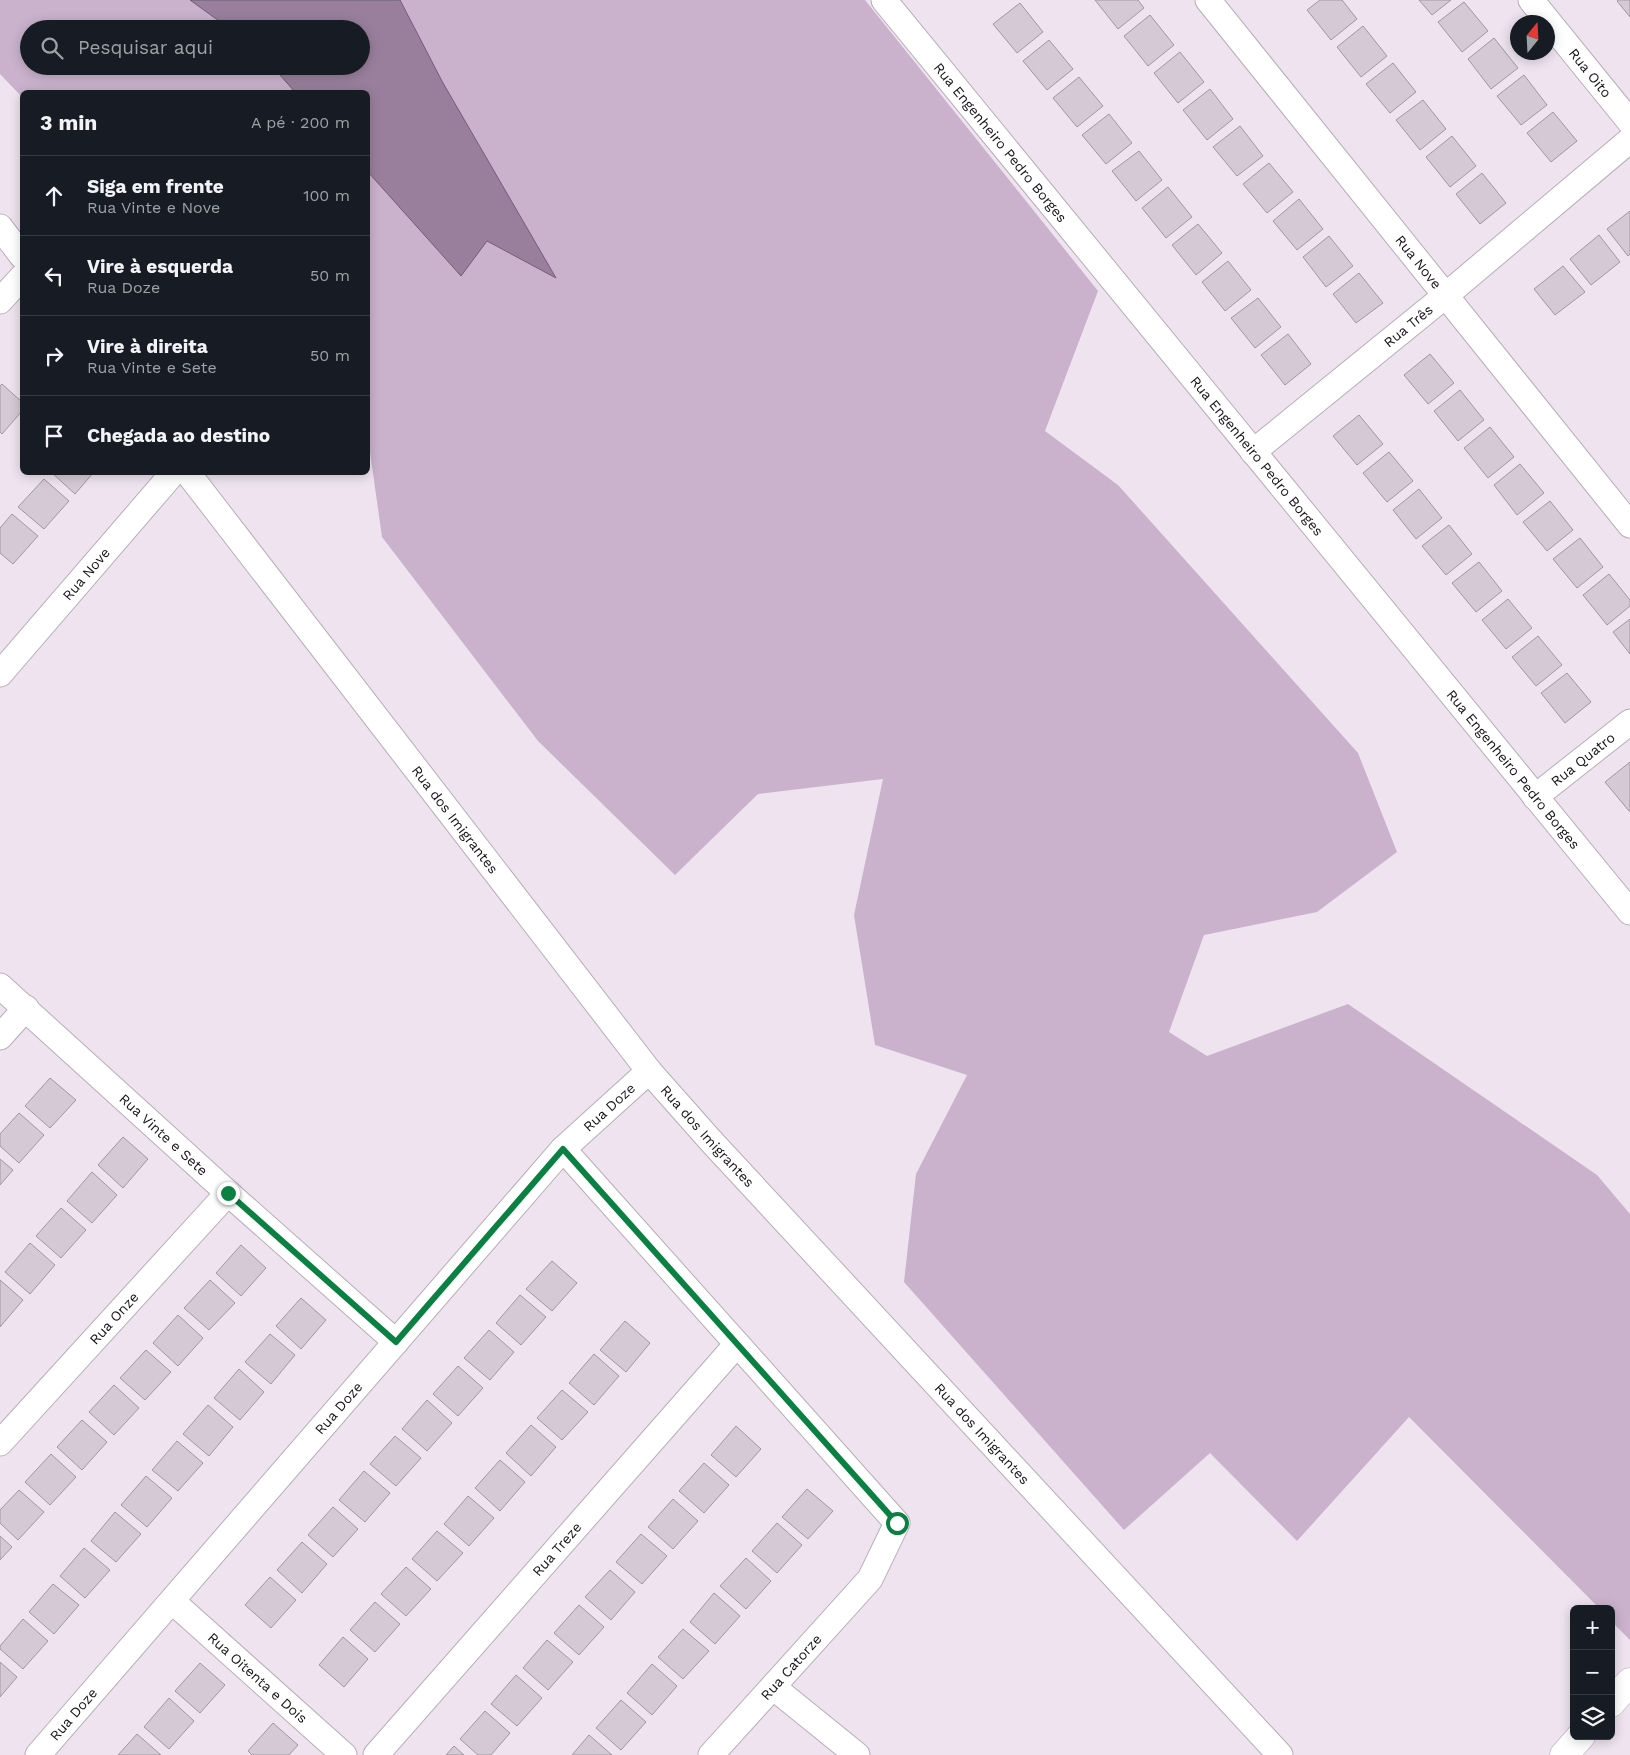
<!DOCTYPE html>
<html lang="pt">
<head>
<meta charset="utf-8">
<style>
  :root { --surface:#171b24; --page:#242831; --text:#f1f3f6; --muted:#9ea1a6; --line:#363941 }
  body { margin:0; font-family:"Work Sans",sans-serif; background:var(--page); color:var(--text) }
  .controls { position:absolute; right:15px; bottom:15px; display:grid; overflow:hidden; border-radius:8px; box-shadow:0 2px 12px #0003 }
  .controls button { width:45px; height:45px; display:grid; place-items:center; padding:0; border:0; border-bottom:1px solid var(--line); background:var(--surface); color:var(--text); font:25px sans-serif }
  .compass { position:absolute; left:1510px; top:15px; width:45px; height:45px; border-radius:50%; background:var(--surface); box-shadow:0 2px 12px #0003; rotate:18deg }
  .stop { position:absolute; width:15px; height:15px; margin:-11px; border:4px solid #0b8043; border-radius:50%; background:#fff }
  .stop.end { background:#0b8043; border-color:#fff; box-shadow:0 1px 5px #0008 }
  .list { margin:0; padding:0; list-style:none }
  h2 { display:flex; justify-content:space-between; align-items:center; height:65px; margin:0; padding:0 20px; font-size:21px }
  h2 small { font-size:16px; font-weight:400; color:var(--muted) }
  .list li { display:grid; grid-template-columns:32px 1fr auto; gap:15px; align-items:center; box-sizing:border-box; height:80px; padding:0 20px; border-top:1px solid var(--line) }
  .list b { display:block; font-size:19px; white-space:nowrap }
  .list p { margin:0; font-size:16px; white-space:nowrap; color:var(--muted) }
  .list em { font-size:16px; font-style:normal; color:var(--muted) }
  .icon { flex:none; width:28px; height:28px; fill:none; stroke:currentColor; stroke-width:2; stroke-linecap:round; stroke-linejoin:round }
  .map { position:relative; flex:none; width:1630px; height:1755px; overflow:hidden }
  .search { position:absolute; background:var(--surface); box-shadow:0 2px 12px #0003; left:20px; top:20px; width:350px; height:55px; display:flex; align-items:center; gap:12px; box-sizing:border-box; padding:0 18px; border-radius:28px; color:var(--muted); font-size:19px }
  .panel { position:absolute; background:var(--surface); box-shadow:0 2px 12px #0003; left:20px; top:90px; width:350px; height:385px; border-radius:8px }
  .map>svg:first-child { display:block }
  .green { fill:#cab2cd; fill-rule:evenodd }
  .water { fill:#997f9c; stroke:#725e74 }
  .building { fill:#d4c9d5; stroke:#a197a2 }
  .lines { fill:none; stroke-linecap:round; stroke-linejoin:round }
  .minor-casing { stroke:#b7adb8; stroke-width:27 }
  .tertiary-casing { stroke:#b7adb8; stroke-width:29 }
  .minor { stroke:#fff; stroke-width:25 }
  .tertiary { stroke:#fff; stroke-width:28 }
  .route { stroke:#0b8043; stroke-width:6 }
  .labels { text-anchor:middle; dominant-baseline:central; stroke-width:4; stroke-linejoin:round; paint-order:stroke }
  .street-label { font-size:14px; fill:#161217; stroke:#fff }
</style>
</head>
<body>
<div class="map">
<svg width="1630" height="1755" viewBox="0 0 1630 1755">
  <rect width="100%" height="100%" fill="#eee3ef"/>
  <path class="green" d="M 0,0 L 865,0 L 1098,291 L 1045,431 L 1118,485 L 1358,753 L 1397,852 L 1317,912 L 1204,935 L 1169,1032 L 1207,1056 L 1348,1004 L 1597,1175 L 1630,1214 L 1630,1640 L 1611,1621 L 1611,1609 L 1600,1609 L 1409,1417 L 1297,1541 L 1210,1453 L 1124,1530 L 904,1282 L 916,1174 L 967,1075 L 875,1045 L 854,915 L 883,779 L 758,794 L 675,875 L 538,741 L 382,537 L 368,438 L 368,92 L 22,92 L 22,97 L 0,74 ZM 29,29 L 361,29 L 361,66 L 29,66 Z"/>
  <polygon class="water" points="190,0 400,0 443,83 556,278 487,241 461,276 368,172 368,92 295,92 272,66 361,66 361,29 230,29"/>
  <g class="building">
    <polygon points="1095,0 1138,0 1144,8 1118,29"/>
    <polygon points="1320,0 1342,0 1357,19 1331,40 1307,10"/>
    <polygon points="1419,0 1451,0 1432,15"/>
    <polygon points="1618,0 1630,0 1630,17 1617,1"/>
    <polygon points="1464,2 1488,31 1462,52 1438,22"/>
    <polygon points="1020,3 1043,32 1017,53 993,24"/>
    <polygon points="1150,15 1174,45 1148,66 1124,36"/>
    <polygon points="1363,26 1387,56 1361,77 1337,47"/>
    <polygon points="1494,38 1518,68 1491,89 1468,59"/>
    <polygon points="1049,40 1073,69 1047,90 1023,61"/>
    <polygon points="1180,52 1204,82 1178,103 1154,73"/>
    <polygon points="1393,63 1416,92 1390,113 1366,84"/>
    <polygon points="1524,75 1547,105 1521,125 1497,96"/>
    <polygon points="1079,77 1103,106 1077,127 1053,98"/>
    <polygon points="1210,89 1233,119 1207,140 1183,110"/>
    <polygon points="1423,100 1446,129 1420,150 1396,120"/>
    <polygon points="1553,112 1577,141 1551,162 1527,133"/>
    <polygon points="1109,114 1132,143 1106,164 1082,135"/>
    <polygon points="1240,126 1263,156 1237,176 1213,147"/>
    <polygon points="1452,136 1476,166 1450,187 1426,157"/>
    <polygon points="1139,151 1162,180 1136,201 1112,171"/>
    <polygon points="1269,163 1293,192 1267,213 1243,184"/>
    <polygon points="1482,173 1506,203 1480,224 1456,194"/>
    <polygon points="1168,187 1192,217 1166,238 1142,208"/>
    <polygon points="1299,199 1323,229 1297,250 1273,221"/>
    <polygon points="1630,211 1630,254 1628,256 1607,229"/>
    <polygon points="1198,224 1222,253 1196,275 1172,245"/>
    <polygon points="1599,235 1620,262 1591,285 1570,259"/>
    <polygon points="1329,236 1353,266 1326,287 1303,257"/>
    <polygon points="1228,261 1251,290 1225,311 1202,282"/>
    <polygon points="1563,266 1585,292 1555,315 1534,289"/>
    <polygon points="1359,273 1383,303 1356,323 1333,294"/>
    <polygon points="1258,298 1281,327 1255,348 1231,318"/>
    <polygon points="1288,334 1311,364 1285,385 1261,355"/>
    <polygon points="1430,354 1454,383 1428,404 1404,375"/>
    <polygon points="2,384 22,402 22,411 2,434 0,432 0,386"/>
    <polygon points="1460,390 1484,420 1458,441 1434,411"/>
    <polygon points="1359,415 1383,444 1357,465 1333,436"/>
    <polygon points="1490,427 1514,457 1488,478 1464,448"/>
    <polygon points="1389,452 1413,481 1387,502 1363,473"/>
    <polygon points="1520,464 1544,493 1517,515 1494,485"/>
    <polygon points="51,472 94,472 75,494"/>
    <polygon points="44,479 69,501 44,529 18,507"/>
    <polygon points="1419,489 1442,518 1416,539 1393,510"/>
    <polygon points="1550,501 1573,530 1547,551 1523,522"/>
    <polygon points="12,514 38,536 13,564 0,553 0,528"/>
    <polygon points="1449,525 1472,554 1446,575 1422,546"/>
    <polygon points="1580,538 1603,567 1577,588 1553,559"/>
    <polygon points="1479,562 1502,591 1476,612 1452,583"/>
    <polygon points="1609,574 1630,600 1630,606 1607,625 1583,595"/>
    <polygon points="1508,599 1532,628 1506,649 1482,620"/>
    <polygon points="1630,619 1630,654 1613,632"/>
    <polygon points="1538,636 1562,665 1536,686 1512,657"/>
    <polygon points="1567,673 1591,702 1565,723 1541,693"/>
    <polygon points="1630,762 1630,811 1629,811 1605,782"/>
    <polygon points="50,1078 76,1100 50,1128 25,1106"/>
    <polygon points="19,1113 44,1135 19,1163 0,1146 0,1134"/>
    <polygon points="123,1137 148,1159 123,1188 98,1165"/>
    <polygon points="0,1159 13,1170 0,1185"/>
    <polygon points="92,1172 117,1195 92,1223 67,1201"/>
    <polygon points="61,1208 86,1230 61,1258 36,1236"/>
    <polygon points="30,1243 55,1265 30,1294 5,1272"/>
    <polygon points="241,1245 266,1268 241,1296 216,1273"/>
    <polygon points="552,1261 577,1283 552,1311 526,1289"/>
    <polygon points="0,1280 23,1300 0,1327"/>
    <polygon points="210,1280 235,1303 209,1330 184,1308"/>
    <polygon points="520,1295 546,1317 521,1345 496,1323"/>
    <polygon points="301,1298 326,1320 301,1349 276,1326"/>
    <polygon points="178,1315 203,1338 178,1366 153,1343"/>
    <polygon points="625,1321 650,1343 626,1372 600,1350"/>
    <polygon points="489,1330 514,1352 490,1380 464,1358"/>
    <polygon points="270,1334 295,1355 271,1384 245,1362"/>
    <polygon points="146,1350 171,1372 145,1400 120,1378"/>
    <polygon points="594,1354 619,1376 594,1405 569,1383"/>
    <polygon points="458,1366 483,1388 458,1416 433,1394"/>
    <polygon points="239,1369 264,1392 240,1420 214,1398"/>
    <polygon points="114,1385 139,1408 114,1435 89,1412"/>
    <polygon points="562,1390 588,1412 562,1440 537,1418"/>
    <polygon points="427,1400 452,1423 427,1451 402,1429"/>
    <polygon points="208,1405 233,1427 209,1456 183,1434"/>
    <polygon points="82,1420 107,1442 82,1470 57,1447"/>
    <polygon points="531,1425 556,1447 531,1476 506,1453"/>
    <polygon points="736,1426 761,1449 736,1477 711,1455"/>
    <polygon points="395,1436 421,1458 396,1486 370,1464"/>
    <polygon points="177,1441 203,1463 178,1491 152,1470"/>
    <polygon points="51,1454 76,1477 50,1505 25,1482"/>
    <polygon points="500,1460 525,1482 500,1511 475,1488"/>
    <polygon points="704,1463 729,1485 704,1513 679,1491"/>
    <polygon points="364,1471 390,1493 365,1522 339,1500"/>
    <polygon points="146,1476 172,1498 147,1527 121,1505"/>
    <polygon points="807,1489 833,1511 808,1539 782,1517"/>
    <polygon points="19,1490 44,1512 18,1540 0,1523 0,1510"/>
    <polygon points="468,1496 494,1518 469,1546 444,1524"/>
    <polygon points="673,1499 698,1521 673,1549 648,1527"/>
    <polygon points="333,1507 358,1529 333,1557 308,1535"/>
    <polygon points="115,1512 141,1534 116,1562 91,1541"/>
    <polygon points="777,1523 802,1545 777,1573 752,1551"/>
    <polygon points="437,1531 463,1553 437,1581 412,1559"/>
    <polygon points="641,1534 667,1556 642,1584 616,1562"/>
    <polygon points="0,1536 12,1547 0,1560"/>
    <polygon points="302,1542 327,1564 302,1593 277,1570"/>
    <polygon points="84,1548 110,1570 85,1598 60,1576"/>
    <polygon points="746,1558 771,1581 746,1609 720,1586"/>
    <polygon points="406,1567 431,1589 406,1616 381,1594"/>
    <polygon points="610,1570 635,1592 611,1620 585,1597"/>
    <polygon points="270,1577 296,1600 271,1628 245,1605"/>
    <polygon points="53,1584 79,1605 54,1634 29,1612"/>
    <polygon points="714,1593 740,1616 715,1644 690,1622"/>
    <polygon points="375,1602 400,1624 375,1652 350,1630"/>
    <polygon points="579,1605 604,1627 579,1655 554,1633"/>
    <polygon points="23,1619 48,1641 23,1669 0,1649 0,1646"/>
    <polygon points="683,1629 709,1651 683,1679 658,1657"/>
    <polygon points="343,1637 368,1659 344,1687 319,1665"/>
    <polygon points="547,1640 573,1662 548,1690 523,1668"/>
    <polygon points="0,1662 17,1677 0,1697"/>
    <polygon points="200,1663 225,1685 200,1713 175,1691"/>
    <polygon points="652,1664 677,1686 652,1715 627,1693"/>
    <polygon points="516,1675 542,1698 517,1726 491,1704"/>
    <polygon points="169,1698 194,1721 169,1749 144,1727"/>
    <polygon points="621,1700 646,1722 621,1750 596,1728"/>
    <polygon points="485,1711 510,1733 491,1755 478,1755 460,1739"/>
    <polygon points="273,1723 298,1745 289,1755 252,1755 248,1751"/>
    <polygon points="137,1734 161,1755 118,1755"/>
    <polygon points="589,1735 612,1755 572,1755"/>
    <polygon points="454,1746 464,1755 446,1755"/>
  </g>
  <g class="lines">
    <g class="minor-casing">
      <g id="minor">
        <path id="s1" d="M 884,0 L 1630,912"/>
        <path id="s2" d="M 1208,0 L 1630,525"/>
        <path id="s3" d="M 1531,0 L 1630,122"/>
        <polyline points="0,227 22,256"/>
        <polyline points="0,301 22,277"/>
        <path id="s4" d="M 1253,452 L 1445,296 L 1630,140"/>
        <path id="s5" d="M 187,472 L 649,1071 L 711,1141 L 1280,1755"/>
        <path id="s6" d="M 0,674 L 174,472"/>
        <path id="s7" d="M 1535,797 L 1630,722"/>
        <path id="s8" d="M 0,986 L 228,1193 L 396,1342"/>
        <polyline points="0,1037 26,1008"/>
        <polyline points="563,1149 897,1523 870,1579 711,1755"/>
        <path id="s9" d="M 0,1443 L 228,1193"/>
        <path id="s10" d="M 172,1601 L 344,1755"/>
        <polyline points="773,1687 857,1755"/>
        <path id="s11" d="M 38,1755 L 563,1149 L 649,1071"/>
        <path id="s12" d="M 376,1755 L 737,1344"/>
      </g>
    </g>
    <g class="tertiary-casing">
      <g id="tertiary">
        <polyline points="1611,1703 1630,1682"/>
        <polyline points="1564,1755 1581,1736"/>
      </g>
    </g>
    <use href="#minor" class="minor"/>
    <use href="#tertiary" class="tertiary"/>
  </g>
  <g class="lines">
    <polyline class="route" points="228,1193 396,1342 563,1149 897,1523"/>
  </g>
  <g class="labels">
    <g class="street-label">
      <text stroke="none"><textPath href="#s3" startOffset="94">Rua Oito</textPath></text>
      <text stroke="none"><textPath href="#s1" startOffset="184">Rua Engenheiro Pedro Borges</textPath></text>
      <text stroke="none"><textPath href="#s2" startOffset="336">Rua Nove</textPath></text>
      <text stroke="none"><textPath href="#s4" startOffset="200">Rua Três</textPath></text>
      <text stroke="none"><textPath href="#s1" startOffset="589">Rua Engenheiro Pedro Borges</textPath></text>
      <text stroke="none"><textPath href="#s6" startOffset="132">Rua Nove</textPath></text>
      <text stroke="none"><textPath href="#s7" startOffset="61">Rua Quatro</textPath></text>
      <text stroke="none"><textPath href="#s1" startOffset="994">Rua Engenheiro Pedro Borges</textPath></text>
      <text stroke="none"><textPath href="#s5" startOffset="439">Rua dos Imigrantes</textPath></text>
      <text stroke="none"><textPath href="#s11" startOffset="864">Rua Doze</textPath></text>
      <text stroke="none"><textPath href="#s8" startOffset="221">Rua Vinte e Sete</textPath></text>
      <text stroke="none"><textPath href="#s5" startOffset="844">Rua dos Imigrantes</textPath></text>
      <text stroke="none"><textPath href="#s9" startOffset="169">Rua Onze</textPath></text>
      <text stroke="none"><textPath href="#s11" startOffset="459">Rua Doze</textPath></text>
      <text stroke="none"><textPath href="#s5" startOffset="1249">Rua dos Imigrantes</textPath></text>
      <text stroke="none"><textPath href="#s12" startOffset="274">Rua Treze</textPath></text>
      <text transform="translate(791 1667) rotate(-48)">Rua Catorze</text>
      <text stroke="none"><textPath href="#s10" startOffset="115">Rua Oitenta e Dois</textPath></text>
      <text stroke="none"><textPath href="#s11" startOffset="54">Rua Doze</textPath></text>
    </g>
  </g>
</svg>
<div class="controls">
<button>+</button>
<button>−</button>
<button><svg class="icon" aria-label="layers" viewBox="0 0 24 24"><path d="M12 4l9 5-9 5-9-5zM3 14l9 5 9-5"/></svg></button>
</div>
<svg class="compass" viewBox="-18 -18 36 36"><path d="M0-13l5 13h-10z" fill="#e53935"/><path d="M0 13l5-13h-10z" fill="#9ea1a6"/></svg>
<div class="stop" style="left:897px;top:1523px"></div>
<div class="stop end" style="left:228px;top:1193px"></div>
<div class="search"><svg class="icon" aria-label="search" viewBox="0 0 24 24"><circle cx="10" cy="10" r="6"/><path d="M15 15l6 6"/></svg>Pesquisar aqui</div>
<section class="panel">
<h2>3 min<small>A pé · 200 m</small></h2>
<ul class="list">
<li><svg class="icon" aria-label="ahead" viewBox="0 0 24 24"><path d="M12 20V5M6 11l6-6 6 6"/></svg><div><b>Siga em frente</b><p>Rua Vinte e Nove</p></div><em>100 m</em></li>
<li><svg class="icon" aria-label="left" viewBox="0 0 24 24"><path d="M17 20v-9H6M10 6l-5 5 5 5"/></svg><div><b>Vire à esquerda</b><p>Rua Doze</p></div><em>50 m</em></li>
<li><svg class="icon" aria-label="right" viewBox="0 0 24 24"><path d="M7 20v-9h11M14 6l5 5-5 5"/></svg><div><b>Vire à direita</b><p>Rua Vinte e Sete</p></div><em>50 m</em></li>
<li><svg class="icon" aria-label="arrive" viewBox="0 0 24 24"><path d="M6 21V4h12l-3 4 3 4H6"/></svg><div><b>Chegada ao destino</b></div></li>
</ul>
</section>
</div>
</body>
</html>
